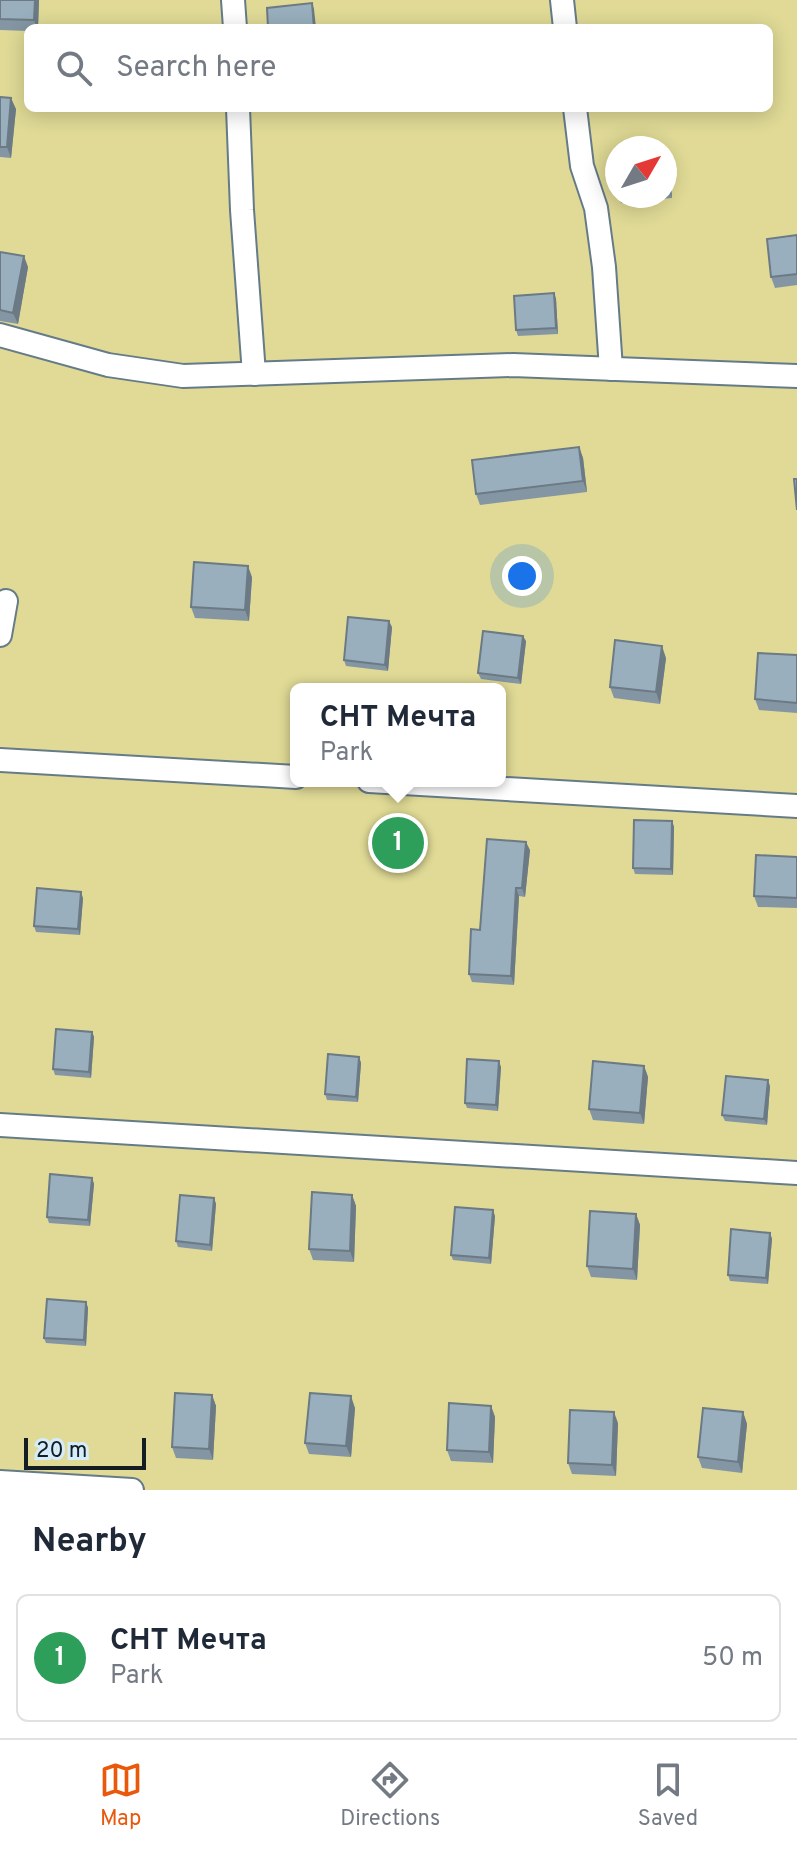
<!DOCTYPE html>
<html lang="en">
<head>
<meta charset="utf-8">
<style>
  :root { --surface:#fff; --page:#f2f2f3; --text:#1f2937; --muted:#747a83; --line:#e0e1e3; --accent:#ea580c }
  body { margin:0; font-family:Overpass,sans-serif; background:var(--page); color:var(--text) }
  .compass { position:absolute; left:605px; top:136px; width:72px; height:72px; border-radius:50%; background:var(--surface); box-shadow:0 4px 20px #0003; rotate:51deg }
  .scale { position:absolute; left:24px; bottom:20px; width:122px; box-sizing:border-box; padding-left:8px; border:4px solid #141d22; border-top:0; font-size:22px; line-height:28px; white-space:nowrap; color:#141d22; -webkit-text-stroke:6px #d5edfb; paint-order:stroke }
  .you { position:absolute; left:522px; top:576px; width:28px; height:28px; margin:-20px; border:6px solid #fff; border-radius:50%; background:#1a73e8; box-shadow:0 0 0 12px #1a73e833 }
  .badge { display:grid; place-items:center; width:52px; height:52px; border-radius:50%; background:var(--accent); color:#fff; font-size:26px; font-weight:700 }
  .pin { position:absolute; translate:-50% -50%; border:4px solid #fff; box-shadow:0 2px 8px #0006 }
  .popup { position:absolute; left:290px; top:683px; width:216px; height:104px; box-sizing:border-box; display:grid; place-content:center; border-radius:12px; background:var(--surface); filter:drop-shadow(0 2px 6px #0005); font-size:26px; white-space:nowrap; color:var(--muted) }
  .popup b { font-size:30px; color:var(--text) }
  .popup::after { content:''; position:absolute; left:50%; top:100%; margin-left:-16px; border:16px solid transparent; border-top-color:var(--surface) }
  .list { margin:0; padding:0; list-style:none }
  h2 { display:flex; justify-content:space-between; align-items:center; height:104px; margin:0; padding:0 32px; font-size:34px }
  h2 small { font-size:26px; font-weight:400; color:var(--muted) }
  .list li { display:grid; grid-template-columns:52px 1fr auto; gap:24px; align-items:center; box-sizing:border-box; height:128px; margin:0 16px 16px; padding:0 16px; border:2px solid var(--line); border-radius:12px }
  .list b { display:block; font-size:30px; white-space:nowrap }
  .list p { margin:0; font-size:26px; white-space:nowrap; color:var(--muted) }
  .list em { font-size:26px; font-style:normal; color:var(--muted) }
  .icon { flex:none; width:44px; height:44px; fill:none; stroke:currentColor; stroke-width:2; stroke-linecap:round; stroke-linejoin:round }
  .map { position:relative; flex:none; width:797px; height:1490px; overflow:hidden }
  .search { position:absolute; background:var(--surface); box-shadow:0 4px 20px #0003; left:24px; right:24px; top:24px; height:88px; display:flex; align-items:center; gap:20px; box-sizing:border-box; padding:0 28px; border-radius:12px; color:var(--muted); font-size:30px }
  .sheet { height:248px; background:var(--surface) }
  nav { display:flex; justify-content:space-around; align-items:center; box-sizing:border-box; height:112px; border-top:2px solid var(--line); background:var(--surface); font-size:22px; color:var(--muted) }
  nav a { display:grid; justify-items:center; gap:4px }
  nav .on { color:var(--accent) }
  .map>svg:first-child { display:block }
  .green { fill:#e0da96; fill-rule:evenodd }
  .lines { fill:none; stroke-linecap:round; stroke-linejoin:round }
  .service-casing { stroke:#667b88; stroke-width:26 }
  .service { stroke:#fff; stroke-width:22 }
  .wall { fill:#8496a3 }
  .shaded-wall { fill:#6b7a84 }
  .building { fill:#99afbd; stroke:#6b7a84; stroke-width:2 }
</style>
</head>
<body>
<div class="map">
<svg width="797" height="1490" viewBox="0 0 797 1490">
  <rect width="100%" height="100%" fill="#d5edfb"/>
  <path class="green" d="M 0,0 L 797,0 L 797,1490 L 0,1490 ZM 28,28 L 769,28 L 769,108 L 28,108 ZM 617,148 L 665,148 L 665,196 L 617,196 ZM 296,689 L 500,689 L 500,781 L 296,781 Z"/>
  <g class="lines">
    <g class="service-casing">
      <g id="service">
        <polyline points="233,0 235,28"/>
        <polyline points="562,0 565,28"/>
        <polyline points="238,108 242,210 254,374"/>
        <polyline points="575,108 582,166 596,208 604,267 611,369"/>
        <polyline points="0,335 108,365 183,376 513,365 797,376"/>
        <polyline points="0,635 6,601"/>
        <polyline points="0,760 296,777"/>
        <polyline points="369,781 797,806"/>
        <polyline points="0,1125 797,1173"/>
        <polyline points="0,1482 132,1490"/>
      </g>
    </g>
    <use href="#service" class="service"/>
  </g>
  <g class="wall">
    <polygon points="0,0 39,0 38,28 28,28 28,31 0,30"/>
    <polygon points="0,97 16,109 11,158 0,157"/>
    <polygon points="665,150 668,157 672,198 621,203 619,196 665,196"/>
    <polygon points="797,235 797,285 775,288 771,277"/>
    <polygon points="0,252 28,267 18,324 0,321"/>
    <polygon points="554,293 556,299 558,334 518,336 516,330"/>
    <polygon points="579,447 583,458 587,492 480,505 476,494"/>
    <polygon points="252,577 249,621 195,618 191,607"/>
    <polygon points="392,627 388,671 346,666 344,660"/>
    <polygon points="526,641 521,684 481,679 478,673"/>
    <polygon points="797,655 797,713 759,710 755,699"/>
    <polygon points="666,658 660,704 614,698 610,687"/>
    <polygon points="672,821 674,827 673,875 635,874 633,868"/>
    <polygon points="530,850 525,897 519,896 514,985 472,982 469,974 480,930"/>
    <polygon points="797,857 797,908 758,907 754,896"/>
    <polygon points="83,898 80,935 36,932 34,926"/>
    <polygon points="92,1032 94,1037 91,1078 55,1075 53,1069"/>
    <polygon points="359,1057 361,1063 358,1102 327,1100 325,1094"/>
    <polygon points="644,1066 648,1077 644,1124 593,1120 589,1109"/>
    <polygon points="501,1067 498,1111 467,1108 465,1103"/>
    <polygon points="770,1086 767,1125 725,1121 722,1115"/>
    <polygon points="92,1178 94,1184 90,1226 49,1223 47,1217"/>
    <polygon points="352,1195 356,1206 354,1262 313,1260 309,1249"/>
    <polygon points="214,1198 216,1204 212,1251 178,1247 176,1241"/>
    <polygon points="636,1214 640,1225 637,1280 591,1277 587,1266"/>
    <polygon points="495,1216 491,1264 453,1260 451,1255"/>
    <polygon points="770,1233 772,1239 768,1284 730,1281 728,1275"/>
    <polygon points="86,1302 88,1308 86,1346 46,1343 44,1338"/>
    <polygon points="212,1395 216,1406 213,1460 176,1458 172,1447"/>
    <polygon points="491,1406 495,1417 493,1463 451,1461 447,1450"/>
    <polygon points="355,1408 351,1457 309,1454 305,1443"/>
    <polygon points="743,1412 747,1424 742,1473 702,1468 698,1457"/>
    <polygon points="618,1423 616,1476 572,1474 568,1463"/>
  </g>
  <g class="shaded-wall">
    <polygon points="35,0 39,0 38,28 37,28 34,20"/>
    <polygon points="312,3 314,9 316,28 314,28"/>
    <polygon points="11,98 16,109 11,158 7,147"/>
    <polygon points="665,150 668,157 672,198 668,187"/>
    <polygon points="24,256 28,267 18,324 13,313"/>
    <polygon points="554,293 556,299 558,334 556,328"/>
    <polygon points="579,447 583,458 587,492 583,481"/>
    <polygon points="248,566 252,577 249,621 245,610"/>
    <polygon points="389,621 392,627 388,671 385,665"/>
    <polygon points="523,636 526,641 521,684 518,678"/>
    <polygon points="662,646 666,658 660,704 656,692"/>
    <polygon points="672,821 674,827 673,875 671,869"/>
    <polygon points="526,842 530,850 525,897 522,888"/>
    <polygon points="516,888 519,896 514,985 511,976"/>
    <polygon points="81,892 83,898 80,935 78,929"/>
    <polygon points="92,1032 94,1037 91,1078 89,1072"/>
    <polygon points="359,1057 361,1063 358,1102 356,1097"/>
    <polygon points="499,1061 501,1067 498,1111 496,1105"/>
    <polygon points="644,1066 648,1077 644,1124 640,1113"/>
    <polygon points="768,1080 770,1086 767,1125 764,1119"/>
    <polygon points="92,1178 94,1184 90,1226 88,1220"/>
    <polygon points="352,1195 356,1206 354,1262 350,1251"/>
    <polygon points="214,1198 216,1204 212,1251 210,1245"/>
    <polygon points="493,1210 495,1216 491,1264 489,1258"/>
    <polygon points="636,1214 640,1225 637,1280 633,1269"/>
    <polygon points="770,1233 772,1239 768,1284 766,1278"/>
    <polygon points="86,1302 88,1308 86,1346 84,1340"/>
    <polygon points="212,1395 216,1406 213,1460 209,1449"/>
    <polygon points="351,1396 355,1408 351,1457 346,1446"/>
    <polygon points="491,1406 495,1417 493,1463 489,1452"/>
    <polygon points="614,1412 618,1423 616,1476 612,1465"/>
    <polygon points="743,1412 747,1424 742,1473 738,1462"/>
  </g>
  <g class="building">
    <polygon points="0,0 35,0 34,20 0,19"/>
    <polygon points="312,3 314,28 268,28 267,8"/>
    <polygon points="0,97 11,98 7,147 0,147"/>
    <polygon points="617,151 617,188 613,152"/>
    <polygon points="665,160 668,187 665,187"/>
    <polygon points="797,235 797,274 771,277 767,239"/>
    <polygon points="0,252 24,256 13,313 0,310"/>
    <polygon points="554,293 556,328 516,330 514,296"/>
    <polygon points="579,447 583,481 476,494 472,460"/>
    <polygon points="794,479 797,479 797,510"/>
    <polygon points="194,562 248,566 245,610 191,607"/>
    <polygon points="348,617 389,621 385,665 344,660"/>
    <polygon points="483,631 523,636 518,678 478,673"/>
    <polygon points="615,640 662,646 656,692 610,687"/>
    <polygon points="758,653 797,655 797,703 755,699"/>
    <polygon points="634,820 672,821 671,869 633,868"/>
    <polygon points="487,839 526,842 522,888 516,888 511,976 469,974 471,929 480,930"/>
    <polygon points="756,855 797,857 797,898 754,896"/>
    <polygon points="37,888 81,892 78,929 34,926"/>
    <polygon points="56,1029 92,1032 89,1072 53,1069"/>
    <polygon points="328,1054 359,1057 356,1097 325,1094"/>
    <polygon points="467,1059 499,1061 496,1105 465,1103"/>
    <polygon points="593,1061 644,1066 640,1113 589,1109"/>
    <polygon points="726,1076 768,1080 764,1119 722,1115"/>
    <polygon points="50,1174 92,1178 88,1220 47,1217"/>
    <polygon points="312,1192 352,1195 350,1251 309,1249"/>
    <polygon points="180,1195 214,1198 210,1245 176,1241"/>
    <polygon points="455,1207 493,1210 489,1258 451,1255"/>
    <polygon points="590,1211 636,1214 633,1269 587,1266"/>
    <polygon points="731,1229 770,1233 766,1278 728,1275"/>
    <polygon points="47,1299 86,1302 84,1340 44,1338"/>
    <polygon points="175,1393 212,1395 209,1449 172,1447"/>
    <polygon points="310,1393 351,1396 346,1446 305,1443"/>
    <polygon points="449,1403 491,1406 489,1452 447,1450"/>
    <polygon points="703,1408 743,1412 738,1462 698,1457"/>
    <polygon points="570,1410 614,1412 612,1465 568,1463"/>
  </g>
</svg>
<svg class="compass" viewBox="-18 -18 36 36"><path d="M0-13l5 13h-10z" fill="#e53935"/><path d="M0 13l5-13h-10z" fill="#747a83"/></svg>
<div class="scale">20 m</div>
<div class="you"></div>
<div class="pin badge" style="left:398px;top:843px;background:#2e9e5b">1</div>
<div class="popup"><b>СНТ Мечта</b>Park</div>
<div class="search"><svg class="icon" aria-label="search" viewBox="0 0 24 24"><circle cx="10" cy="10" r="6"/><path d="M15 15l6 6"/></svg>Search here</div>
</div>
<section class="sheet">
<h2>Nearby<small></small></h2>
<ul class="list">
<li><span class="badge" style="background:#2e9e5b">1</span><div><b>СНТ Мечта</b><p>Park</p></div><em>50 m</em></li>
</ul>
</section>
<nav>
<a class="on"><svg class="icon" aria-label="map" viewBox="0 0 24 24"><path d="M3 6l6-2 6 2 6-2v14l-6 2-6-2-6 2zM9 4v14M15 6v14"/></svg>Map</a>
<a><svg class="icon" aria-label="directions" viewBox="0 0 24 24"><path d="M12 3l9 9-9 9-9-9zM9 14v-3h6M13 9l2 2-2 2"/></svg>Directions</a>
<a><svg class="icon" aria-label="saved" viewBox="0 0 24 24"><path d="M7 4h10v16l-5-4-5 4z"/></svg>Saved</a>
</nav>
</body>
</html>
